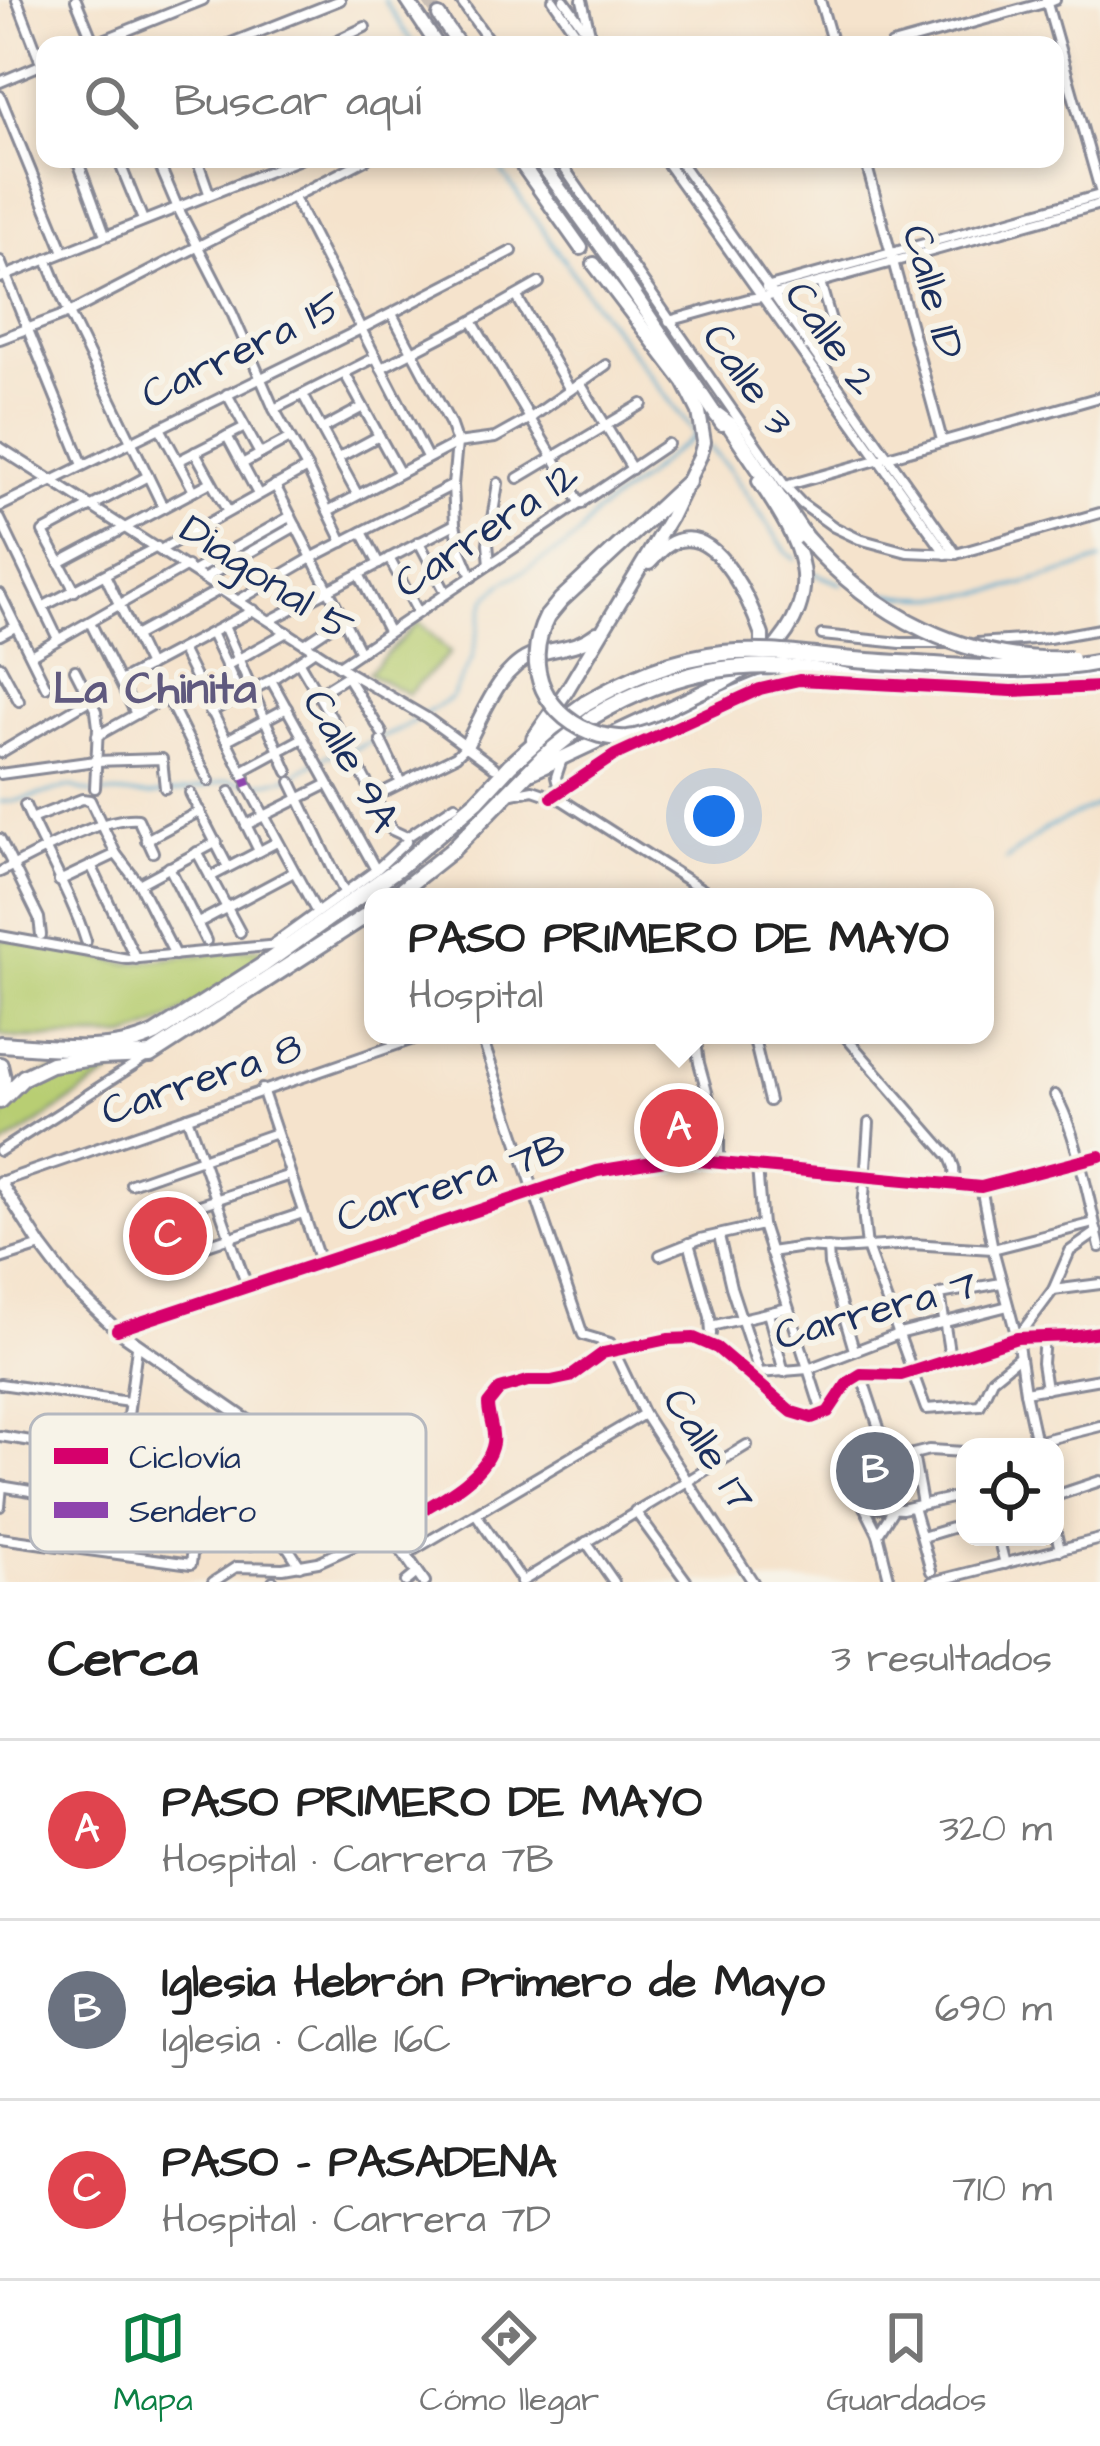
<!DOCTYPE html>
<html lang="es">
<head>
<meta charset="utf-8">
<style>
  :root { --surface:#fff; --page:#f6f6f6; --text:#222; --muted:#767676; --line:#e0e0e0; --accent:#0b8043 }
  body { margin:0; font-family:"Architects Daughter",sans-serif; background:var(--page); color:var(--text) }
  .controls { position:absolute; right:36px; bottom:36px; display:grid; overflow:hidden; border-radius:24px; box-shadow:0 6px 18px #0003 }
  .controls button { width:108px; height:108px; display:grid; place-items:center; padding:0; border:0; border-bottom:3px solid var(--line); background:var(--surface); color:var(--text); font:60px sans-serif }
  .you { position:absolute; left:714px; top:816px; width:42px; height:42px; margin:-30px; border:9px solid #fff; border-radius:50%; background:#1a73e8; box-shadow:0 0 0 18px #1a73e833 }
  .badge { display:grid; place-items:center; width:78px; height:78px; border-radius:50%; background:var(--accent); color:#fff; font-size:39px; font-weight:700 }
  .pin { position:absolute; translate:-50% -50%; border:6px solid #fff; box-shadow:0 3px 12px #0006 }
  .popup { position:absolute; left:364px; top:888px; width:630px; height:156px; box-sizing:border-box; display:grid; place-content:center; border-radius:24px; background:var(--surface); filter:drop-shadow(0 3px 9px #0005); font-size:39px; white-space:nowrap; color:var(--muted) }
  .popup b { font-size:45px; color:var(--text) }
  .popup::after { content:''; position:absolute; left:50%; top:100%; margin-left:-24px; border:24px solid transparent; border-top-color:var(--surface) }
  .list { margin:0; padding:0; list-style:none }
  h2 { display:flex; justify-content:space-between; align-items:center; height:156px; margin:0; padding:0 48px; font-size:51px }
  h2 small { font-size:39px; font-weight:400; color:var(--muted) }
  .list li { display:grid; grid-template-columns:78px 1fr auto; gap:36px; align-items:center; box-sizing:border-box; height:180px; padding:0 48px; border-top:3px solid var(--line) }
  .list b { display:block; font-size:45px; white-space:nowrap }
  .list p { margin:0; font-size:39px; white-space:nowrap; color:var(--muted) }
  .list em { font-size:39px; font-style:normal; color:var(--muted) }
  .icon { flex:none; width:66px; height:66px; fill:none; stroke:currentColor; stroke-width:2; stroke-linecap:round; stroke-linejoin:round }
  .map { position:relative; flex:none; width:1100px; height:1582px; overflow:hidden }
  .search { position:absolute; background:var(--surface); box-shadow:0 6px 18px #0003; left:36px; right:36px; top:36px; height:132px; display:flex; align-items:center; gap:30px; box-sizing:border-box; padding:0 42px; border-radius:24px; color:var(--muted); font-size:45px }
  .sheet { height:696px; background:var(--surface) }
  nav { display:flex; justify-content:space-around; align-items:center; box-sizing:border-box; height:168px; border-top:3px solid var(--line); background:var(--surface); font-size:33px; color:var(--muted) }
  nav a { display:grid; justify-items:center; gap:6px }
  nav .on { color:var(--accent) }
  .map>svg:first-child { display:block }
  .green { fill:#b8ce73; stroke:#6a7e68; stroke-width:3 }
  .lines { fill:none; stroke-linecap:round; stroke-linejoin:round }
  .stream { stroke:#51a7ce; stroke-width:3 }
  .primary-tunnel { stroke:#c9bfb6; stroke-width:12; stroke-dasharray:12 6; stroke-linecap:butt }
  .minor-casing { stroke:#888995; stroke-width:14 }
  .tertiary-casing { stroke:#888995; stroke-width:15 }
  .secondary-casing { stroke:#888995; stroke-width:16 }
  .primary-casing { stroke:#888995; stroke-width:18 }
  .trunk-casing { stroke:#888995; stroke-width:20 }
  .minor { stroke:#fff; stroke-width:8 }
  .tertiary { stroke:#fff; stroke-width:9 }
  .secondary { stroke:#fff; stroke-width:10 }
  .primary { stroke:#fff; stroke-width:12 }
  .trunk { stroke:#fff; stroke-width:14 }
  .trunk-bridge-casing { stroke:#888995; stroke-width:20; stroke-linecap:butt }
  .trunk-bridge { stroke:#fff; stroke-width:14 }
  .quiet { stroke:#8e44ad; stroke-width:9; stroke-dasharray:18 9; stroke-linecap:butt }
  .cycleway-casing { stroke:#f7f3e8; stroke-width:20 }
  .cycleway { stroke:#d6006c; stroke-width:12 }
  .labels { text-anchor:middle; dominant-baseline:central; stroke-width:12; stroke-linejoin:round; paint-order:stroke }
  .street-label { font-size:42px; fill:#1b2f5e; stroke:#f7f3e8 }
  .neighbourhood-label { font-size:45px; font-weight:bold; fill:#5f597e; stroke:#f7f3e8 }
  .key { fill:#f7f3e8; stroke:#b5b8bf; stroke-width:3 }
  .key-label { font-size:33px; fill:#1b2f5e }
</style>
</head>
<body>
<div class="map">
<svg width="1100" height="1582" viewBox="0 0 1100 1582">
  <rect width="100%" height="100%" fill="#f7f3e8"/>
  <filter id="ink" filterUnits="userSpaceOnUse"><feTurbulence type="fractalNoise" baseFrequency=".00833" numOctaves="2"/><feDisplacementMap in="SourceGraphic" scale="24" xChannelSelector="R" yChannelSelector="G"/><feConvolveMatrix kernelMatrix="1 2 1 2 8 2 1 2 1" color-interpolation-filters="sRGB"/></filter>
  <filter id="wash" filterUnits="userSpaceOnUse"><feTurbulence type="fractalNoise" baseFrequency=".004" numOctaves="4" result="noise"/><feDisplacementMap in="SourceGraphic" scale="48" xChannelSelector="R" yChannelSelector="G"/><feGaussianBlur stdDeviation="2.7" result="paint"/><feColorMatrix in="noise" values="0 0 0 0 0 0 0 0 0 0 0 0 0 0 0 0 0 1.4 0 .05"/><feComposite in="paint" operator="in"/></filter>
  <g filter="url(#wash)">
    <rect width="100%" height="100%" fill="#f5e3cc"/>
    <g class="green">
      <polygon points="419,622 450,653 408,694 368,673"/>
      <path d="M 0,938 L 127,963 L 270,947 L 271,953 C 226,982 179,1022 127,1037 L 19,1038 L 0,1035 Z"/>
      <path d="M 106,1064 L 124,1065 L 0,1148 C 0,1139 0,1127 1,1119 C 13,1071 66,1066 106,1064 Z"/>
    </g>
    <g class="lines">
      <g class="stream">
        <polyline points="384,0 414,45"/>
        <polyline points="493,159 589,296 694,433"/>
        <polyline points="710,448 729,469 787,552 795,559"/>
        <polyline points="806,570 842,584"/>
        <path d="M 875,591 C 951,609 1029,585 1100,560"/>
        <polyline points="0,802 15,801 70,787 92,793 150,795 190,790 229,780 251,784 270,782 290,777 326,756 353,749 397,731 451,698 472,659 483,608 487,598 503,583 563,548 580,534 596,513 643,479 669,455 696,435"/>
        <polyline points="1006,860 1047,828 1100,803"/>
      </g>
    </g>
  </g>
  <g filter="url(#ink)">
    <g class="lines">
      <polyline class="primary-tunnel" points="428,0 439,16"/>
      <g class="minor-casing">
        <g id="minor">
          <polyline points="17,0 45,73"/>
          <polyline points="76,0 94,44"/>
          <polyline points="460,0 492,45"/>
          <polyline points="553,0 584,45"/>
          <polyline points="564,0 596,45"/>
          <polyline points="582,0 590,33"/>
          <polyline points="820,0 833,45"/>
          <polyline points="1046,0 1100,190"/>
          <polyline points="91,45 203,0"/>
          <polyline points="226,45 340,0"/>
          <polyline points="327,45 365,27"/>
          <polyline points="892,45 1055,0"/>
          <polyline points="0,82 43,64"/>
          <polyline points="0,96 64,252"/>
          <polyline points="77,159 105,235"/>
          <polyline points="118,159 143,220"/>
          <polyline points="157,159 177,206 232,313 274,409 307,468 343,542"/>
          <polyline points="197,159 209,193"/>
          <polyline points="558,159 785,486 802,504 834,527 859,539 907,552 956,554 1100,513"/>
          <polyline points="664,159 946,554"/>
          <polyline points="678,159 956,554"/>
          <polyline points="865,159 942,440"/>
          <polyline points="294,198 427,457"/>
          <polyline points="47,259 69,313 163,507"/>
          <polyline points="0,261 83,465"/>
          <polyline points="0,278 300,159"/>
          <polyline points="766,288 1100,195"/>
          <polyline points="517,297 570,390"/>
          <polyline points="392,314 450,423 457,443 453,485 455,524 461,551 472,577"/>
          <polyline points="472,321 581,504"/>
          <polyline points="669,321 748,299 774,295 1100,204"/>
          <polyline points="0,339 69,313 367,159"/>
          <polyline points="808,346 829,338 834,331 820,282"/>
          <polyline points="381,368 472,321 539,283"/>
          <polyline points="345,374 399,472"/>
          <polyline points="580,383 632,469"/>
          <polyline points="227,394 260,454"/>
          <polyline points="303,395 357,494"/>
          <polyline points="274,409 376,357"/>
          <polyline points="160,428 194,491"/>
          <polyline points="322,429 363,407"/>
          <polyline points="227,436 258,494"/>
          <polyline points="195,452 227,510"/>
          <polyline points="338,458 379,436"/>
          <polyline points="178,461 245,427"/>
          <polyline points="242,464 290,438"/>
          <polyline points="518,478 642,404"/>
          <polyline points="54,480 361,329 512,251"/>
          <polyline points="52,481 350,673 427,718 494,767"/>
          <polyline points="275,485 360,652"/>
          <polyline points="785,486 1100,397"/>
          <polyline points="328,511 457,443 495,438 529,419 606,365"/>
          <polyline points="0,519 58,639"/>
          <polyline points="362,532 379,564"/>
          <polyline points="419,542 446,593"/>
          <polyline points="162,549 307,468"/>
          <polyline points="389,558 418,612"/>
          <polyline points="59,563 211,482"/>
          <polyline points="490,564 488,543 498,483"/>
          <polyline points="194,571 291,516"/>
          <polyline points="359,574 388,631"/>
          <polyline points="105,575 149,666"/>
          <polyline points="205,578 296,526"/>
          <polyline points="75,591 43,532 148,476"/>
          <polyline points="0,594 46,687"/>
          <polyline points="239,600 313,557 453,485"/>
          <polyline points="44,606 157,547"/>
          <polyline points="271,620 455,524"/>
          <polyline points="90,622 136,714"/>
          <polyline points="224,626 288,772"/>
          <polyline points="211,633 241,697"/>
          <polyline points="0,635 15,627"/>
          <polyline points="822,635 901,643 950,643"/>
          <polyline points="135,636 221,589"/>
          <polyline points="306,643 345,617"/>
          <polyline points="977,643 1049,638 1100,629"/>
          <polyline points="181,649 245,778"/>
          <polyline points="31,655 187,566"/>
          <polyline points="299,662 348,746"/>
          <polyline points="0,666 19,701"/>
          <polyline points="226,666 287,632"/>
          <polyline points="339,666 668,444"/>
          <polyline points="75,670 96,711 98,727 95,788"/>
          <polyline points="347,677 382,733"/>
          <polyline points="271,680 376,870"/>
          <polyline points="120,681 254,610"/>
          <polyline points="318,694 347,676"/>
          <polyline points="167,697 209,781"/>
          <polyline points="210,712 271,680 315,650"/>
          <polyline points="97,736 195,681"/>
          <polyline points="227,740 287,708"/>
          <polyline points="381,741 401,783"/>
          <polyline points="0,753 91,699"/>
          <polyline points="561,762 556,777 562,800"/>
          <polyline points="242,771 303,738"/>
          <polyline points="0,774 95,761 162,759 165,788"/>
          <polyline points="291,782 344,892"/>
          <polyline points="248,786 316,911"/>
          <polyline points="230,792 259,851"/>
          <polyline points="190,793 228,867"/>
          <polyline points="512,794 533,790 562,800 714,897"/>
          <polyline points="373,797 456,756 466,746"/>
          <path d="M 25,805 C 44,850 71,894 86,941"/>
          <polyline points="31,819 82,799 90,800 116,854 139,884 175,955"/>
          <polyline points="246,825 328,784"/>
          <polyline points="407,837 455,805"/>
          <polyline points="0,839 39,918 41,935"/>
          <polyline points="146,840 200,811"/>
          <polyline points="197,852 240,932"/>
          <polyline points="91,865 136,959"/>
          <polyline points="169,867 206,941"/>
          <path d="M 0,872 C 35,855 101,816 138,819 L 153,852"/>
          <polyline points="210,877 277,842"/>
          <polyline points="59,881 116,854"/>
          <polyline points="139,884 217,842"/>
          <polyline points="198,923 294,872"/>
          <polyline points="0,936 128,959 289,944"/>
          <polyline points="275,943 376,870 406,842 407,837 392,830 351,753"/>
          <polyline points="481,1035 583,1335 610,1343 644,1414 753,1582"/>
          <polyline points="695,1035 699,1063 719,1135 719,1163"/>
          <polyline points="753,1035 769,1101"/>
          <polyline points="844,1035 950,1157 954,1167 955,1186"/>
          <polyline points="262,1089 320,1262"/>
          <path d="M 1055,1095 C 1075,1126 1091,1208 1100,1247"/>
          <polyline points="187,1117 247,1286"/>
          <polyline points="869,1123 863,1211 867,1247 926,1409 980,1405 992,1379 1019,1357"/>
          <polyline points="0,1151 145,1058"/>
          <polyline points="757,1167 762,1225 823,1415"/>
          <polyline points="0,1182 425,1035"/>
          <polyline points="131,1184 276,1133"/>
          <polyline points="981,1187 993,1249 1017,1338 1025,1392 1037,1447"/>
          <polyline points="155,1220 290,1175"/>
          <polyline points="719,1236 731,1287 759,1372"/>
          <polyline points="689,1243 710,1317 711,1334"/>
          <polyline points="828,1248 829,1265 854,1350"/>
          <polyline points="186,1252 303,1213"/>
          <polyline points="770,1252 804,1247 840,1249 911,1244 993,1249 1094,1223"/>
          <polyline points="660,1255 700,1239 762,1225"/>
          <polyline points="0,1259 41,1246"/>
          <polyline points="1053,1290 1100,1284"/>
          <polyline points="768,1313 784,1372"/>
          <polyline points="711,1326 788,1308"/>
          <polyline points="117,1330 597,1171 671,1159 688,1160 981,1187 1100,1156"/>
          <polyline points="1018,1337 1053,1290 1070,1251 1097,1232"/>
          <polyline points="1044,1337 1042,1363 1046,1389"/>
          <polyline points="950,1358 940,1294 1001,1283"/>
          <polyline points="759,1373 808,1369 899,1334 1008,1306"/>
          <polyline points="861,1374 886,1449 893,1510 878,1534"/>
          <polyline points="0,1384 129,1402"/>
          <polyline points="1025,1392 1100,1379"/>
          <polyline points="0,1436 162,1462 202,1474 287,1546 300,1566"/>
          <polyline points="1036,1442 1100,1426"/>
          <polyline points="0,1486 116,1505"/>
          <polyline points="1055,1496 1100,1481"/>
          <polyline points="922,1504 913,1454 929,1450 965,1452"/>
          <polyline points="0,1506 2,1486"/>
          <polyline points="864,1507 902,1509 965,1495"/>
          <polyline points="913,1507 931,1571"/>
          <polyline points="865,1508 878,1534 890,1582"/>
          <polyline points="635,1511 687,1582"/>
          <polyline points="476,1514 522,1581"/>
          <path d="M 397,1525 C 427,1506 487,1480 493,1443 C 495,1430 488,1417 488,1404 L 500,1389 L 528,1381 L 551,1381 L 570,1377 L 603,1353 L 668,1339 L 694,1338 L 717,1348 L 792,1412 L 812,1418 L 828,1412 L 848,1382 L 861,1374 L 901,1375 L 1017,1338 L 1071,1336 L 1100,1332"/>
          <polyline points="1055,1528 1060,1550"/>
          <polyline points="922,1537 965,1524"/>
          <polyline points="998,1537 1005,1564"/>
          <polyline points="0,1538 191,1564 202,1474 228,1432 351,1529"/>
          <polyline points="586,1542 614,1582"/>
          <polyline points="251,1545 296,1487"/>
          <polyline points="110,1553 137,1347"/>
          <polyline points="405,1555 644,1414"/>
          <polyline points="273,1581 273,1582"/>
          <polyline points="213,1582 236,1567 283,1568 318,1562 376,1536"/>
          <polyline points="406,1582 417,1573"/>
          <polyline points="521,1582 747,1445"/>
          <polyline points="932,1582 1100,1539"/>
        </g>
      </g>
      <g class="tertiary-casing">
        <g id="tertiary">
          <polyline points="0,448 52,481"/>
          <polyline points="0,506 52,481"/>
        </g>
      </g>
      <g class="secondary-casing">
        <polyline id="secondary" points="0,1182 41,1246 72,1287 117,1330 362,1500 379,1517 424,1582"/>
      </g>
      <g class="primary-casing">
        <g id="primary">
          <polyline points="407,0 437,45"/>
          <polyline points="439,16 459,45"/>
          <polyline points="518,159 581,248"/>
          <polyline points="538,159 612,261 722,424"/>
          <path d="M 759,481 C 801,544 829,591 768,655"/>
          <path d="M 649,563 C 658,554 666,543 680,540 C 720,531 751,604 762,635 L 762,643 L 754,660"/>
          <polyline points="533,739 567,690 670,518 700,456 704,442 699,412 684,382 594,264"/>
          <path d="M 466,746 C 483,715 499,667 534,655 C 557,647 577,649 597,633"/>
          <polyline points="532,772 722,683 751,666"/>
        </g>
      </g>
      <g class="trunk-casing">
        <g id="trunk">
          <polyline points="717,415 729,424 805,537"/>
          <polyline points="547,617 561,600 688,482"/>
          <polyline points="842,676 1020,683 1100,676"/>
          <path d="M 715,703 C 747,689 778,673 813,675"/>
          <polyline points="393,897 451,851 543,757 594,716"/>
          <path d="M 0,1044 C 49,1047 110,1056 155,1034 L 263,965 L 397,869 L 477,801 L 510,765 L 553,727 L 586,703"/>
          <polyline points="0,1065 3,1078 1,1096"/>
          <polyline points="0,1101 24,1077 51,1064 100,1057 150,1055 373,911"/>
        </g>
      </g>
      <use href="#minor" class="minor"/>
      <use href="#tertiary" class="tertiary"/>
      <use href="#secondary" class="secondary"/>
      <use href="#primary" class="primary"/>
      <use href="#trunk" class="trunk"/>
      <g class="trunk-bridge-casing">
        <g id="trunk-bridge">
          <path d="M 805,537 C 874,616 965,664 1071,659"/>
          <path d="M 547,617 C 521,667 546,720 600,735 C 610,737 618,739 628,738 C 658,734 688,715 715,703"/>
          <path d="M 586,703 C 629,678 673,658 723,653 C 763,649 803,655 843,659 C 873,662 904,663 935,665 C 990,669 1045,673 1100,662"/>
          <path d="M 594,716 C 677,667 755,655 849,676"/>
        </g>
      </g>
      <use href="#trunk-bridge" class="trunk-bridge"/>
      <polyline class="quiet" points="245,778 248,786"/>
      <g class="cycleway-casing">
        <g id="cycleway">
          <polyline points="552,797 615,755 760,689 799,680 1012,691 1100,687"/>
          <polyline points="117,1330 597,1171 671,1159 688,1160 981,1187 1100,1156"/>
          <path d="M 397,1525 C 427,1506 487,1480 493,1443 C 495,1430 488,1417 488,1404 L 500,1389 L 528,1381 L 551,1381 L 570,1377 L 603,1353 L 668,1339 L 694,1338 L 717,1348 L 792,1412 L 812,1418 L 828,1412 L 848,1382 L 861,1374 L 901,1375 L 1017,1338 L 1071,1336 L 1100,1332"/>
        </g>
      </g>
      <use href="#cycleway" class="cycleway"/>
    </g>
  </g>
  <g class="labels">
    <g class="street-label">
      <text transform="translate(932 292) rotate(75)">Calle 1D</text>
      <text transform="translate(830 339) rotate(55)">Calle 2</text>
      <text transform="translate(242 351) rotate(-26)">Carrera 15</text>
      <text transform="translate(747 380) rotate(55)">Calle 3</text>
      <text transform="translate(487 530) rotate(-34)">Carrera 12</text>
      <text transform="translate(266 579) rotate(33)">Diagonal 5</text>
      <text transform="translate(350 761) rotate(61)">Calle 9A</text>
      <text transform="translate(202 1080) rotate(-19)">Carrera 8</text>
      <text transform="translate(451 1184) rotate(-18)">Carrera 7B</text>
      <text transform="translate(876 1311) rotate(-15)">Carrera 7</text>
      <text transform="translate(708 1450) rotate(58)">Calle 17</text>
    </g>
    <g class="neighbourhood-label">
      <text x="155" y="690">La Chinita</text>
    </g>
  </g>
  <rect x="30" y="1414" width="396" height="138" rx="18" class="key"/>
  <rect x="54" y="1448" width="54" height="16" fill="#d6006c"/>
  <rect x="54" y="1502" width="54" height="16" fill="#8e44ad"/>
  <g class="key-label">
    <text x="129" y="1468">Ciclovía</text>
    <text x="129" y="1522">Sendero</text>
  </g>
</svg>
<div class="controls">
<button><svg class="icon" aria-label="locate" viewBox="0 0 24 24"><circle cx="12" cy="12" r="6"/><path d="M12 2v4M12 18v4M2 12h4M18 12h4"/></svg></button>
</div>
<div class="you"></div>
<div class="pin badge" style="left:679px;top:1128px;background:#e0444e">A</div>
<div class="popup"><b>PASO PRIMERO DE MAYO</b>Hospital</div>
<div class="pin badge" style="left:875px;top:1471px;background:#6b7280">B</div>
<div class="pin badge" style="left:168px;top:1236px;background:#e0444e">C</div>
<div class="search"><svg class="icon" aria-label="search" viewBox="0 0 24 24"><circle cx="10" cy="10" r="6"/><path d="M15 15l6 6"/></svg>Buscar aquí</div>
</div>
<section class="sheet">
<h2>Cerca<small>3 resultados</small></h2>
<ul class="list">
<li><span class="badge" style="background:#e0444e">A</span><div><b>PASO PRIMERO DE MAYO</b><p>Hospital · Carrera 7B</p></div><em>320 m</em></li>
<li><span class="badge" style="background:#6b7280">B</span><div><b>Iglesia Hebrón Primero de Mayo</b><p>Iglesia · Calle 16C</p></div><em>690 m</em></li>
<li><span class="badge" style="background:#e0444e">C</span><div><b>PASO - PASADENA</b><p>Hospital · Carrera 7D</p></div><em>710 m</em></li>
</ul>
</section>
<nav>
<a class="on"><svg class="icon" aria-label="map" viewBox="0 0 24 24"><path d="M3 6l6-2 6 2 6-2v14l-6 2-6-2-6 2zM9 4v14M15 6v14"/></svg>Mapa</a>
<a><svg class="icon" aria-label="directions" viewBox="0 0 24 24"><path d="M12 3l9 9-9 9-9-9zM9 14v-3h6M13 9l2 2-2 2"/></svg>Cómo llegar</a>
<a><svg class="icon" aria-label="saved" viewBox="0 0 24 24"><path d="M7 4h10v16l-5-4-5 4z"/></svg>Guardados</a>
</nav>
</body>
</html>
